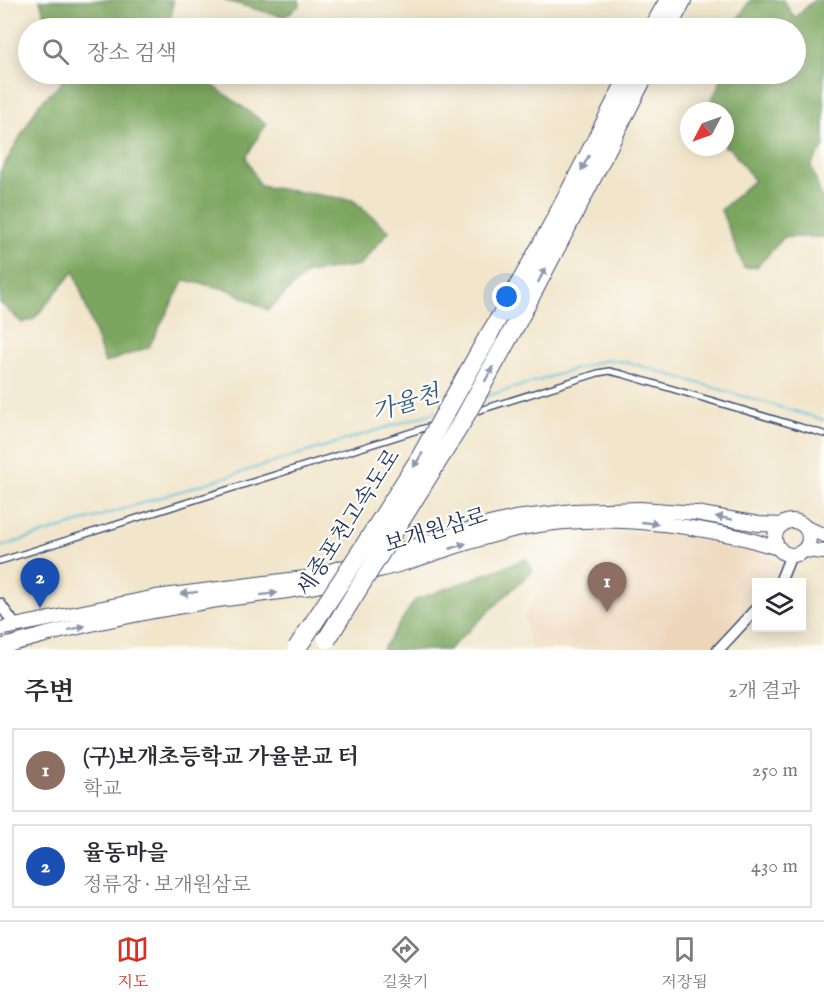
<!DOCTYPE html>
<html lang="ko">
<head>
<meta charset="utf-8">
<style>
  :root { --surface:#fff; --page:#f2f2f3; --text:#2b2b33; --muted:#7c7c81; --line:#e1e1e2; --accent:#d93025 }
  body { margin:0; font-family:"IM FELL English","Noto Serif KR",serif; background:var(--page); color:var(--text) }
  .controls { position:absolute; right:18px; bottom:18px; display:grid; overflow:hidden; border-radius:0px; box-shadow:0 3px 15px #0003 }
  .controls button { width:54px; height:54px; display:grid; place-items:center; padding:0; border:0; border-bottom:2px solid var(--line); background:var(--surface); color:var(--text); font:30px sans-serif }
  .compass { position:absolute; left:680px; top:102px; width:54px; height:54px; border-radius:50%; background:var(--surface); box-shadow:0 3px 15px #0003; rotate:229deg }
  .you { position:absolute; left:507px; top:297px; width:21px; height:21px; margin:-15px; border:4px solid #fff; border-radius:50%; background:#1a73e8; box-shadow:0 0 0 9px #1a73e833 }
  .badge { display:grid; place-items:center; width:39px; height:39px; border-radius:50%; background:var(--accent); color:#fff; font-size:20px; font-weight:700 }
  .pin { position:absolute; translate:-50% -50px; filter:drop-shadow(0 2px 3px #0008) }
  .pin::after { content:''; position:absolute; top:32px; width:21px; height:18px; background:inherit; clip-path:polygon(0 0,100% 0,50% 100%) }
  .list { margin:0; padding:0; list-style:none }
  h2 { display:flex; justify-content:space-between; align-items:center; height:78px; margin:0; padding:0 24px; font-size:26px }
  h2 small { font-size:20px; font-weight:400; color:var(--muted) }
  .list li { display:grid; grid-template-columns:39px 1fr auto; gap:18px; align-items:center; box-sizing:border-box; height:84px; margin:0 12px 12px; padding:0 12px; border:2px solid var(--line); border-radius:0px }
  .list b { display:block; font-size:22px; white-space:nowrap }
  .list p { margin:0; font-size:20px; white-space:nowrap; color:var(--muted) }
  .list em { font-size:20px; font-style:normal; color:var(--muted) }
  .icon { flex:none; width:33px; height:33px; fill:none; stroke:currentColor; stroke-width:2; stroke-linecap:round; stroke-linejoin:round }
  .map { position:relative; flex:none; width:824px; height:650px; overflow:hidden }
  .search { position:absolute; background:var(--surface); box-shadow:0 3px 15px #0003; left:18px; right:18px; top:18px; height:66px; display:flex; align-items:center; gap:15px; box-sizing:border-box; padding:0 21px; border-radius:33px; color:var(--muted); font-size:22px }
  .sheet { height:270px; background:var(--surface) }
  nav { display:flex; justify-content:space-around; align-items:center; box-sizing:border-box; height:84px; border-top:2px solid var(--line); background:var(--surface); font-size:16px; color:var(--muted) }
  nav a { display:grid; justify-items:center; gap:3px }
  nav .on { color:var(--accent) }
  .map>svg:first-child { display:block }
  .built { fill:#eed6bb }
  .forest { fill:#7ba65f; stroke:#4b6a5e; stroke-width:1.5 }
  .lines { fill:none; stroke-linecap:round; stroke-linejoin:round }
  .stream { stroke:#5bbdd9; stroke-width:2 }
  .lane-casing { stroke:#3b4a6e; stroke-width:8 }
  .street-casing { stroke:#3b4a6e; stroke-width:13 }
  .secondary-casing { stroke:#3b4a6e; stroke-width:16 }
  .highway-casing { stroke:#3b4a6e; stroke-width:20 }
  .lane { stroke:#fff; stroke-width:5 }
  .street { stroke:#fff; stroke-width:10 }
  .secondary { stroke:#fff; stroke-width:14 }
  .highway { stroke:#fff; stroke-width:18 }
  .highway-bridge-casing { stroke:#3b4a6e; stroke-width:20; stroke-linecap:butt }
  .highway-bridge { stroke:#fff; stroke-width:18 }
  .oneway { fill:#8d97ae }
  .labels { text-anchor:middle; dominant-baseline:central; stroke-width:4.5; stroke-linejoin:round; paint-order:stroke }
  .street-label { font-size:22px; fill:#1b2f5e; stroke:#fdfcf7 }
  .water-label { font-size:24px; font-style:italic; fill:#2e5a83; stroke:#fdfcf7 }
</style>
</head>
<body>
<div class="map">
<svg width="824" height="650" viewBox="0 0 824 650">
  <rect width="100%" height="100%" fill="#fdfcf7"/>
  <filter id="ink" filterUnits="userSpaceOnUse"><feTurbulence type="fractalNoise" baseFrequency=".0167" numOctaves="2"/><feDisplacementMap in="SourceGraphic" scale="12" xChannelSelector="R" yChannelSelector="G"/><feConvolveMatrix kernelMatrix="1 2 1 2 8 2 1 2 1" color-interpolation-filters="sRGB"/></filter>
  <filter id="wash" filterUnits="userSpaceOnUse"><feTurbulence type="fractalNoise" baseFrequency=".008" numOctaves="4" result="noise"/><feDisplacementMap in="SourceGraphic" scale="24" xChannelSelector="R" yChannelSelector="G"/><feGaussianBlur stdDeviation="1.35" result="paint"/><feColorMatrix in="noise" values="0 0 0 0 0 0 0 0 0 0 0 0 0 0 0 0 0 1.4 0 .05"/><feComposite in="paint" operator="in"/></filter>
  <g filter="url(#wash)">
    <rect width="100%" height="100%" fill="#f1e5ca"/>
    <polygon class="built" points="590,533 657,533 739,543 776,561 781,566 770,582 756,582 756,602 716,650 535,650 529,642 524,618 541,587 583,554"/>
    <g class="forest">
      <polygon points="40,0 173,0 170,28 48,28"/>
      <polygon points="223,0 299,0 300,5 284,17"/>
      <polygon points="750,0 783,0 795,18 814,0 824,0 824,147 811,165 824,205 824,237 784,237 757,267 744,268 721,210 754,180 730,148 724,147 725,147 725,111 705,111 719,86 722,74 796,74 796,28 733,28 734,25"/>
      <polygon points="60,74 197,74 266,124 246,157 260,186 353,200 389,231 360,265 307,273 268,310 230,290 184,280 149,347 105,363 74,271 34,319 22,323 0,303 0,172 39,104 62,83"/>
      <polygon points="526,559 533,570 448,650 382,650 415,600"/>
    </g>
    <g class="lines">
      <g class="stream">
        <polyline points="484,397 605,360 627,362 824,420"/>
        <polyline points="0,547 436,412"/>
      </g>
    </g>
  </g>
  <g filter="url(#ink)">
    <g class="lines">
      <g class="lane-casing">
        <g id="lane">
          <polyline points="474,412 598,373 609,371 622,374 824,434"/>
          <polyline points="0,561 434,425"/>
        </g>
      </g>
      <g class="street-casing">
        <g id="street">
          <polyline points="780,582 791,555"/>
          <polyline points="0,604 15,625"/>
          <polyline points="718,650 756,609"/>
        </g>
      </g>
      <g class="secondary-casing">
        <g id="secondary">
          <circle cx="792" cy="538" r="17"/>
          <polyline points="806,528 824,535"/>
          <polyline points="805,550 824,552"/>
          <polyline points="373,559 485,525 515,518 573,511 640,509 696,513 759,524 782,525"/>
          <path d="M 363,574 C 378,570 393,567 408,562 C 446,550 483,536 522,528 C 591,514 666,521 735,536 C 750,539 765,545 779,548"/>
          <polyline points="0,629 156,597 305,578 355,564"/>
          <path d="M 0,647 C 67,628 136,613 205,602 C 253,595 298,592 345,579"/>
        </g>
      </g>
      <g class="highway-casing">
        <g id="highway">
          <polyline points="653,28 669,0"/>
          <polyline points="668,28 682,0"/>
          <polyline points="515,326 574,213 645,74"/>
          <path d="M 488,337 C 541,252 585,162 630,74"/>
        </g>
      </g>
      <use href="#lane" class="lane"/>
      <use href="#street" class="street"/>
      <use href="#secondary" class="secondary"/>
      <use href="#highway" class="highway"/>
      <g class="highway-bridge-casing">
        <g id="highway-bridge">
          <polyline points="327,639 462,422 515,326"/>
          <polyline points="297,648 361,551 420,458 488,337"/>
        </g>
      </g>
      <use href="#highway-bridge" class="highway-bridge"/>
    </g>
    <defs><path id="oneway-solid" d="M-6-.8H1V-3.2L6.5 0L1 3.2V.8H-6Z" transform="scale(1.5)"/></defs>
    <g class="oneway">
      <use href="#oneway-solid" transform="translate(585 163) rotate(117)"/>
      <use href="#oneway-solid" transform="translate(542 275) rotate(-62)"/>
      <use href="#oneway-solid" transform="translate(489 374) rotate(-61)"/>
      <use href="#oneway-solid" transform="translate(418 460) rotate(122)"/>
      <use href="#oneway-solid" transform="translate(724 518) rotate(-170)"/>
      <use href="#oneway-solid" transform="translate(650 523) rotate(6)"/>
      <use href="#oneway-solid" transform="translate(458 546) rotate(-18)"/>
      <use href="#oneway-solid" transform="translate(189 593) rotate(173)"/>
      <use href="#oneway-solid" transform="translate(269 594) rotate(-7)"/>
      <use href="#oneway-solid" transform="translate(77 628) rotate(-13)"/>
    </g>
  </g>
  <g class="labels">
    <g class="street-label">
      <text transform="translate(349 523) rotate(-57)">세종포천고속도로</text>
      <text transform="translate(436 531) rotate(-17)">보개원삼로</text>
    </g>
    <g class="water-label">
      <text transform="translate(406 404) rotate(-17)">가율천</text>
    </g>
  </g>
</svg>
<div class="controls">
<button><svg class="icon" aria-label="layers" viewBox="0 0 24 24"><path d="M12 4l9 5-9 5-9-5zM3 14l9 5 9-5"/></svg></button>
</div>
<svg class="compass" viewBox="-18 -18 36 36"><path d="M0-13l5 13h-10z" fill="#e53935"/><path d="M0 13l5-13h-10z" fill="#7c7c81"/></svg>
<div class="you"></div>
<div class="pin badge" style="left:607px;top:612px;background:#8d6e63">1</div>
<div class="pin badge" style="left:40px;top:608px;background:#1a4fb4">2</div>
<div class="search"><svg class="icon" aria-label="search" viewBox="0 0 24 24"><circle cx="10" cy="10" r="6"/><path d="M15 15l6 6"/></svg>장소 검색</div>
</div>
<section class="sheet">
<h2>주변<small>2개 결과</small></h2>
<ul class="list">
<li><span class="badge" style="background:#8d6e63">1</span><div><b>(구)보개초등학교 가율분교 터</b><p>학교</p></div><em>250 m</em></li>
<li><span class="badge" style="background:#1a4fb4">2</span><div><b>율동마을</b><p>정류장 · 보개원삼로</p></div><em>430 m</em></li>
</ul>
</section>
<nav>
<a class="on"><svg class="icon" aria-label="map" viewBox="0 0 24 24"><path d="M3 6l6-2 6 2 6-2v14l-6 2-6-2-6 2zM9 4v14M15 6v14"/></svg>지도</a>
<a><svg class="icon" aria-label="directions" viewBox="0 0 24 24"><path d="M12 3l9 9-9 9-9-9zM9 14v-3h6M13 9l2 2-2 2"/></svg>길찾기</a>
<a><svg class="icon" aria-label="saved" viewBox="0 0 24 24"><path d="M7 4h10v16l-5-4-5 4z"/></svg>저장됨</a>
</nav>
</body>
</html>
